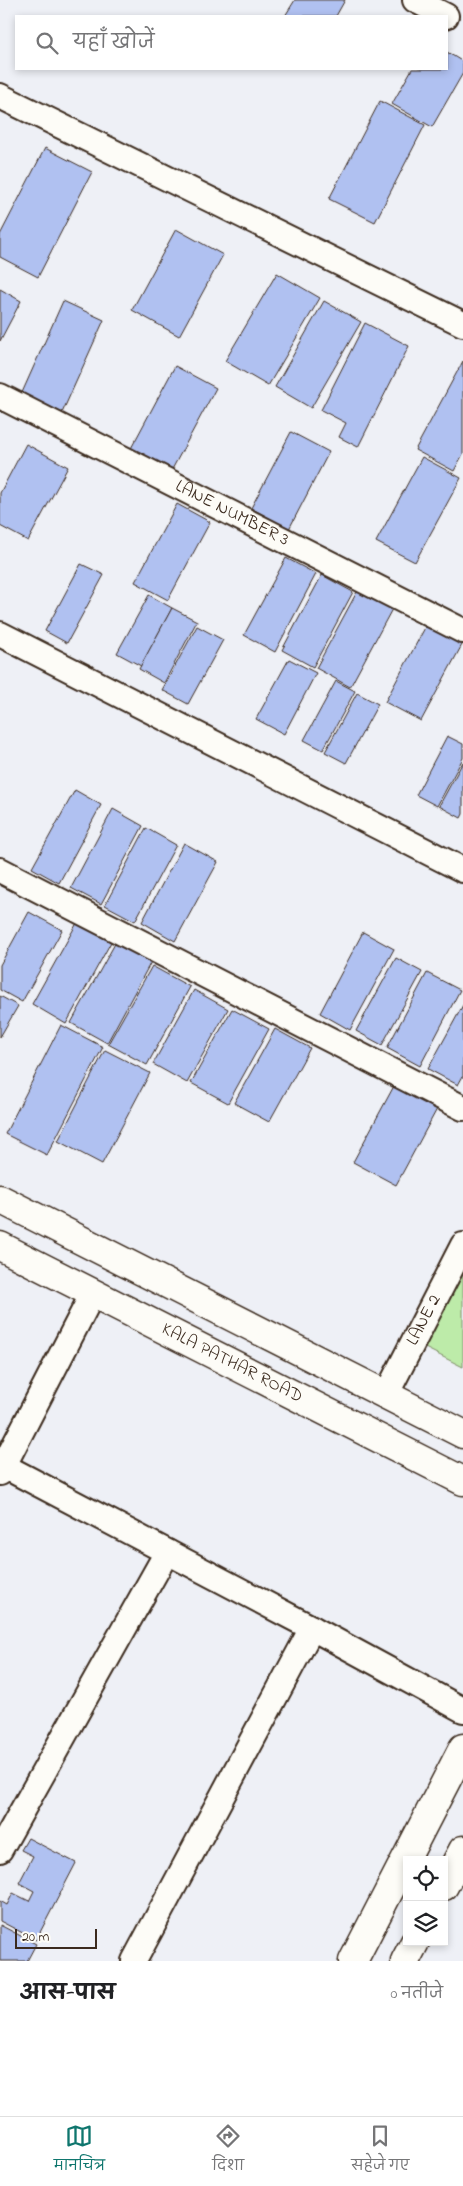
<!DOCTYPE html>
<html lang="hi">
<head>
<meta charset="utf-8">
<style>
  :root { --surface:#fff; --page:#f6f6f6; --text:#202124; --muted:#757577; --line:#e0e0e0; --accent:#0f766e }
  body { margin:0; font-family:"Indie Flower","Playpen Sans Deva",sans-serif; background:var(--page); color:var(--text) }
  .controls { position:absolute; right:15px; bottom:15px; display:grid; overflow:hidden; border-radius:0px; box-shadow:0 2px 8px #0003 }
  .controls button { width:45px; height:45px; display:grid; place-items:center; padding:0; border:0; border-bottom:1px solid var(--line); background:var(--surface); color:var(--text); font:25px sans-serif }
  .scale { position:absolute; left:15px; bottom:12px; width:82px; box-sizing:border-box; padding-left:5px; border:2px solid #3b2a1e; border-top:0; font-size:14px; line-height:18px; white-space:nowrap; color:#3b2a1e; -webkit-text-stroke:4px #fdfcf7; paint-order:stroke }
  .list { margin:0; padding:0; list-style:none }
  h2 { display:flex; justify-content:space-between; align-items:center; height:65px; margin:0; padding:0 20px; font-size:21px }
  h2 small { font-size:16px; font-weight:400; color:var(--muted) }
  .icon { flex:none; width:28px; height:28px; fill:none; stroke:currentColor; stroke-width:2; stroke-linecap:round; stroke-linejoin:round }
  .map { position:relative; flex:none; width:463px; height:1961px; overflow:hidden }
  .search { position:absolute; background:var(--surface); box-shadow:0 2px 8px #0003; left:15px; right:15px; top:15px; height:55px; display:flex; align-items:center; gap:12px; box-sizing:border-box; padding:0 18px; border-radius:0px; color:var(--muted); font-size:19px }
  .sheet { height:155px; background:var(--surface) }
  nav { display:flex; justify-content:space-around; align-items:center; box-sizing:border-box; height:70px; border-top:1px solid var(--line); background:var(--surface); font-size:14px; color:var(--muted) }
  nav a { display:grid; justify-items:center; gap:2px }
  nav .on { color:var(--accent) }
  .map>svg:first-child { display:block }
  .green { fill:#bdeba9; stroke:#7c8a64 }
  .building { fill:#b0c1f1; stroke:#3b2a1e }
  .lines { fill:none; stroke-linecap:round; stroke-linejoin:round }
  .minor-casing { stroke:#3b2a1e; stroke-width:28 }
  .tertiary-casing { stroke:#3b2a1e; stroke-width:31 }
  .minor { stroke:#fdfcf7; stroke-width:24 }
  .tertiary { stroke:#fdfcf7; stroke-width:28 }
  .labels { text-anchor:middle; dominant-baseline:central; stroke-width:4.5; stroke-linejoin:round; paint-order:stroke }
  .street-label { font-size:18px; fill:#3b2a1e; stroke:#fdfcf7 }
</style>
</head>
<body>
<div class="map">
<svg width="463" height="1961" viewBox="0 0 463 1961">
  <rect width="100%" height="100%" fill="#eef0f6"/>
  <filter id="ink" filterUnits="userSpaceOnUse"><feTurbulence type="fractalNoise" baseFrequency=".02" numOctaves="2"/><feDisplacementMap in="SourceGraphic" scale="10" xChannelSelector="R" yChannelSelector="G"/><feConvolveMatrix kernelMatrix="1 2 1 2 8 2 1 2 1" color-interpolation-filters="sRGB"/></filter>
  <g filter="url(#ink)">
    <polygon class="green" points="463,1266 463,1367 421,1346"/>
    <g class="building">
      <polygon points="295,0 345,0 336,16 285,16"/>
      <polygon points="447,52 463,62 463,73 432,127 392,104 412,69 447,69"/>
      <polygon points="380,101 425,125 375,222 329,199"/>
      <polygon points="45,148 92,172 38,277 0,257 0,235"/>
      <polygon points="176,229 223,255 179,336 132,310"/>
      <polygon points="277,273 320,298 268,386 225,361"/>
      <polygon points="0,289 21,301 0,341"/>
      <polygon points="63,301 104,320 62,413 21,395"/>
      <polygon points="324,301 361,322 311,408 275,387"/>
      <polygon points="365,323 409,346 358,447 339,437 346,423 321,410"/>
      <polygon points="463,361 463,454 454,471 415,450"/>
      <polygon points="175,366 216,388 169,475 128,454"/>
      <polygon points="291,432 329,452 289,529 251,508"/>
      <polygon points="26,444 68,467 28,541 0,526 0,493"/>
      <polygon points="422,457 461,478 415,562 376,542"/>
      <polygon points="177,504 210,522 168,600 135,582"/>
      <polygon points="286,558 316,574 275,652 244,635"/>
      <polygon points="81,564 104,575 67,643 45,631"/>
      <polygon points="322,575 353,592 313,667 282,650"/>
      <polygon points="358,590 392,609 350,687 316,668"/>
      <polygon points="149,595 172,608 141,666 117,653"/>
      <polygon points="172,608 197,621 164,683 139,669"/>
      <polygon points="428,622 463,641 463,643 421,721 385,702"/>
      <polygon points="197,626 223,640 188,704 162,690"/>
      <polygon points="289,659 316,673 284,734 256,719"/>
      <polygon points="336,681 355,691 323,750 304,740"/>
      <polygon points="357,693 378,704 346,763 325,752"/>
      <polygon points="447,736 463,744 463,758 437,806 416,795"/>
      <polygon points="463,762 463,814 461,818 439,806"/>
      <polygon points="75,790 101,805 59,883 32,868"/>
      <polygon points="113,809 143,826 101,904 71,888"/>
      <polygon points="146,828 176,845 135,921 105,905"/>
      <polygon points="184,843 218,862 175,941 142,922"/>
      <polygon points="29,912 62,930 22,1002 0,990 0,965"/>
      <polygon points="77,923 111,942 66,1024 32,1004"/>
      <polygon points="363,932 394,949 350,1030 320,1013"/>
      <polygon points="117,940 152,960 107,1043 71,1023"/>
      <polygon points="396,958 422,972 382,1045 356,1031"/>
      <polygon points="152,966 190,987 147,1065 108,1044"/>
      <polygon points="427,973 460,990 420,1066 387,1048"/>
      <polygon points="194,990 228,1009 187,1083 153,1064"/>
      <polygon points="0,996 18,1006 0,1037"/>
      <polygon points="463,1005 463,1076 458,1085 428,1069"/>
      <polygon points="232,1009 269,1029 228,1103 191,1083"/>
      <polygon points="61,1025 103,1047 47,1155 5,1134"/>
      <polygon points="275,1029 310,1048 269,1122 234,1103"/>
      <polygon points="105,1050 150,1073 102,1164 58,1141"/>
      <polygon points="394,1086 437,1109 396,1185 353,1162"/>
      <polygon points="28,1838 76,1863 36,1940 0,1921 0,1901 7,1905 13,1893 29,1901 34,1891 19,1883 33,1856 21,1850"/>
      <polygon points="0,1925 36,1944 27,1961 0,1961"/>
    </g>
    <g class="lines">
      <g class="minor-casing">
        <g id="minor">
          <polyline points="415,0 446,16"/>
          <polyline points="0,96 463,324"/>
          <path id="s1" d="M 0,396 L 463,631"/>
          <polyline points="0,634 463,870"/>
          <polyline points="0,870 463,1108"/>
          <path id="s2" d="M 386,1395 L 463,1245"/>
          <polyline points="4,1466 312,1628 463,1710"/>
          <polyline points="0,1473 93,1293"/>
          <polyline points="0,1850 167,1552"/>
          <polyline points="134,1961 312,1628"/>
        </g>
      </g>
      <g class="tertiary-casing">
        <g id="tertiary">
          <polyline points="0,1199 463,1434"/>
          <path id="s3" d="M 0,1246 L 463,1481"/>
          <polyline points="444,1886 463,1850"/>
          <polyline points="353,1961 463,1748"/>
          <polyline points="405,1961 415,1942"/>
        </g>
      </g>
      <use href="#minor" class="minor"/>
      <use href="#tertiary" class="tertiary"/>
    </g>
  </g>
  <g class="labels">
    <g class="street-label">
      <text stroke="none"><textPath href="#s1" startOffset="260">LANE NUMBER 3</textPath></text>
      <text stroke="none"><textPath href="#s2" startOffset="84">LANE 2</textPath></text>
      <text stroke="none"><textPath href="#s3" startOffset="260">KALA PATHAR ROAD</textPath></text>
    </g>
  </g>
</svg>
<div class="controls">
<button><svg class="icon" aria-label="locate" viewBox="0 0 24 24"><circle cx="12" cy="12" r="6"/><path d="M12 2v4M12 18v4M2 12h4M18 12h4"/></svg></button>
<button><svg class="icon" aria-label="layers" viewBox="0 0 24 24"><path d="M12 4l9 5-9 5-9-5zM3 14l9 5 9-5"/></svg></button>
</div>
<div class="scale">20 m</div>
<div class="search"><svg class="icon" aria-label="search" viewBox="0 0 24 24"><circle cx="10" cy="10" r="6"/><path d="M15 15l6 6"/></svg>यहाँ खोजें</div>
</div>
<section class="sheet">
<h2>आस-पास<small>0 नतीजे</small></h2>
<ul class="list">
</ul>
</section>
<nav>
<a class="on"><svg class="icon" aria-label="map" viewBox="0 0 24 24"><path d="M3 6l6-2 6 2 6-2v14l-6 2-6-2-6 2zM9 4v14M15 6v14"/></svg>मानचित्र</a>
<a><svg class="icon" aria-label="directions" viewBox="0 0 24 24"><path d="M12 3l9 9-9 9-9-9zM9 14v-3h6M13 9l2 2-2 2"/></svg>दिशा</a>
<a><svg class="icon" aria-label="saved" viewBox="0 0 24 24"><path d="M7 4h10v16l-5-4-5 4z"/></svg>सहेजे गए</a>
</nav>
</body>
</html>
